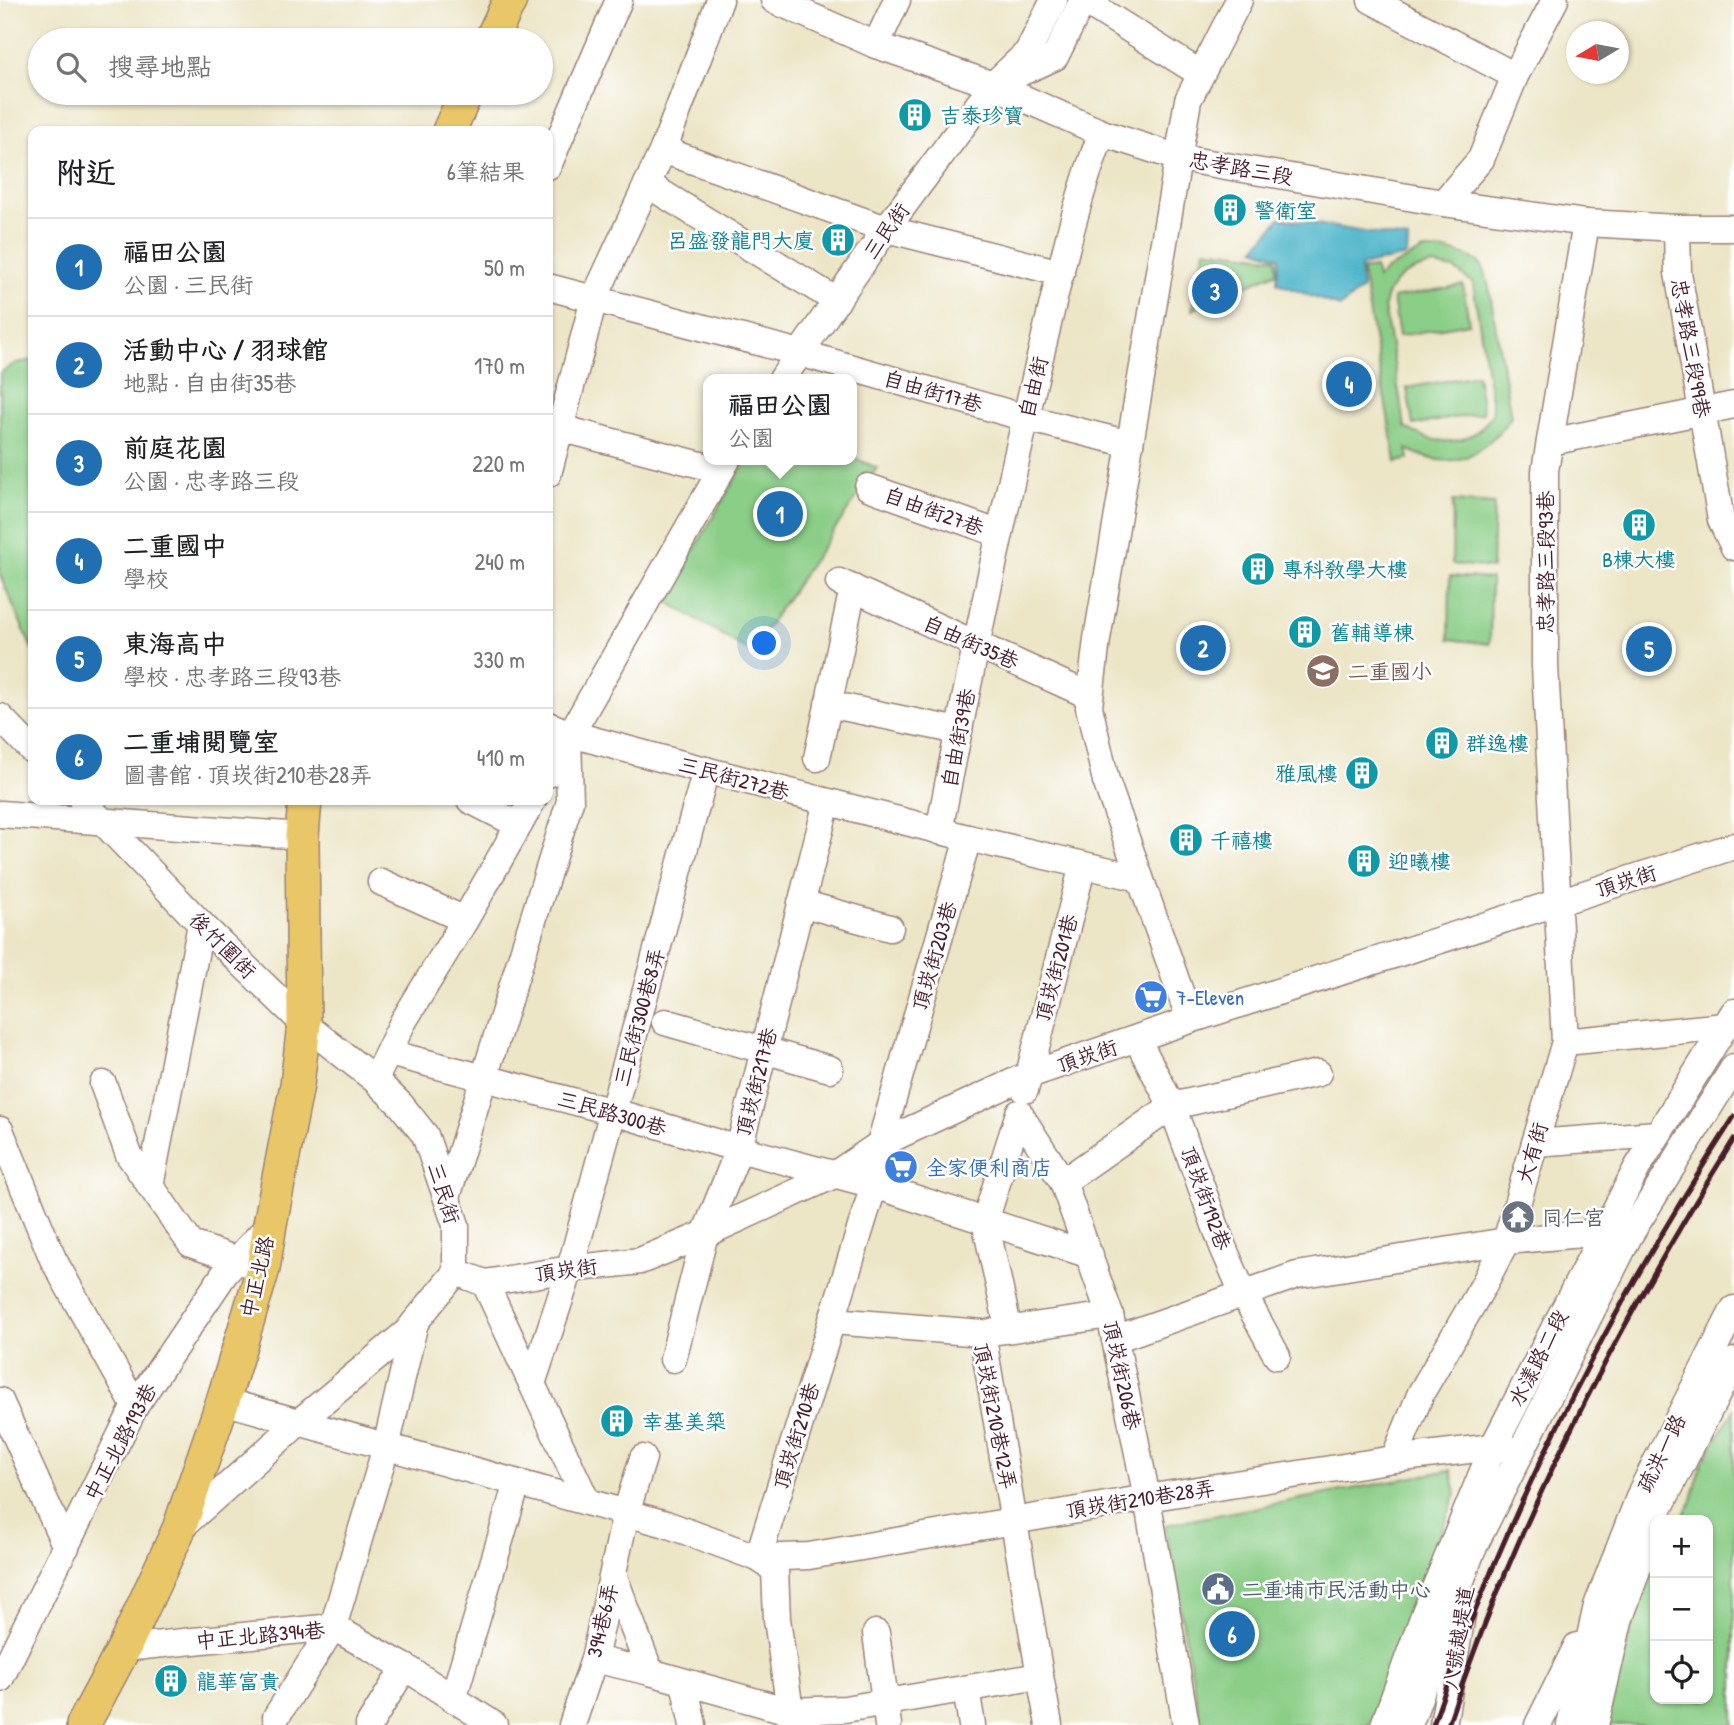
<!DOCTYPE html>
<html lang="zh-TW">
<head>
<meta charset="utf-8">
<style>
  :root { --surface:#fff; --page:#f2f2f2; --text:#202124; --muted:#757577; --line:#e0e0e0; --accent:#1f6fb2 }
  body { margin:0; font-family:"Patrick Hand","LXGW WenKai TC",sans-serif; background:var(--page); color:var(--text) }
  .controls { position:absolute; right:21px; bottom:21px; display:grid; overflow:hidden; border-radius:14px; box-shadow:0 2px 5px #0004 }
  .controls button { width:63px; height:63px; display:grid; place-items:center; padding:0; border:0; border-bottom:2px solid var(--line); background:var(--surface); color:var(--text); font:35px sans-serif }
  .compass { position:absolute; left:1566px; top:21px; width:63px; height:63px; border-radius:50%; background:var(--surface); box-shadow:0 2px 5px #0004; rotate:260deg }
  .you { position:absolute; left:765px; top:644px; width:24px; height:24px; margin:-18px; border:5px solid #fff; border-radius:50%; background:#1a73e8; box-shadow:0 0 0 10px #1a73e833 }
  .badge { display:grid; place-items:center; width:46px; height:46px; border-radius:50%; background:var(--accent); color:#fff; font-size:23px; font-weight:700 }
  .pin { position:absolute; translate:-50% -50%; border:4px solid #fff; box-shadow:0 2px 7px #0006 }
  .popup { position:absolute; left:703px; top:374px; width:154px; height:91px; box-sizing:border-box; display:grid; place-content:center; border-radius:14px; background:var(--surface); filter:drop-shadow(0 2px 5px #0005); font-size:23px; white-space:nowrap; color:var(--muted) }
  .popup b { font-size:26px; color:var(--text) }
  .popup::after { content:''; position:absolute; left:50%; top:100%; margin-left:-14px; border:14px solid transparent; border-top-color:var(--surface) }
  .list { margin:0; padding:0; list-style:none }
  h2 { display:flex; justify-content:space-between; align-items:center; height:91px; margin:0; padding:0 28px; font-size:30px }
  h2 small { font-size:23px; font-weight:400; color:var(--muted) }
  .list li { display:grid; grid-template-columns:46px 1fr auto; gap:21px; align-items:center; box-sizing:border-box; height:98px; padding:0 28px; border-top:2px solid var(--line) }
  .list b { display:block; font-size:26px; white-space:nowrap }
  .list p { margin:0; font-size:23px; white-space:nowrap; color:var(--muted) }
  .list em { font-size:23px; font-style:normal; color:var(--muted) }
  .icon { flex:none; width:38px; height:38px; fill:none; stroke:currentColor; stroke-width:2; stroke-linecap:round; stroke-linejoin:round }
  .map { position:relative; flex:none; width:1734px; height:1725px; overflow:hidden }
  .search { position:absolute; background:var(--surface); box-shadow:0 2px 5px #0004; left:28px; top:28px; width:525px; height:77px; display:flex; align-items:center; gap:18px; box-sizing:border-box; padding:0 24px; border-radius:38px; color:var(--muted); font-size:26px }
  .panel { position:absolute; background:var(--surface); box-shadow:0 2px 5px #0004; left:28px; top:126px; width:525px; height:679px; border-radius:14px }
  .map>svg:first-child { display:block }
  .green { fill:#8bce87; stroke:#6a7659; stroke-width:2; fill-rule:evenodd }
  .water { fill:#49b3c8; stroke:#4a697a; stroke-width:2 }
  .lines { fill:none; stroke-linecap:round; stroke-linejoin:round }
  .minor-casing { stroke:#9b8278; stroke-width:29 }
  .major-casing { stroke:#9b8278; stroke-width:36 }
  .minor { stroke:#fff; stroke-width:26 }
  .major { stroke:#e9c769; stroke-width:33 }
  .rail { stroke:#4a1f2b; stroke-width:5 }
  .labels { text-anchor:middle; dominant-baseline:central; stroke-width:5; stroke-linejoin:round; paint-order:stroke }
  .culture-label { font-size:21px; fill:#0d838f; stroke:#fff; text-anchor:start }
  .street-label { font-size:21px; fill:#4a1f2b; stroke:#fff }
  .education-label { font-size:21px; fill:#785e54; stroke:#fff; text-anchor:start }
  .shop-label { font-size:21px; fill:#366cbe; stroke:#fff; text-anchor:start }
  .worship-label { font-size:21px; fill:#5b616d; stroke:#fff; text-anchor:start }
  .service-label { font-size:21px; fill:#4e5e75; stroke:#fff; text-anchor:start }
</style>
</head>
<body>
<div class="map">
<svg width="1734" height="1725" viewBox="0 0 1734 1725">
  <rect width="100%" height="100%" fill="#fff"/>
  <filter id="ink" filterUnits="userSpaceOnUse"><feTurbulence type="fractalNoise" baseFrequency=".0143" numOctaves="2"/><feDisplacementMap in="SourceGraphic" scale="14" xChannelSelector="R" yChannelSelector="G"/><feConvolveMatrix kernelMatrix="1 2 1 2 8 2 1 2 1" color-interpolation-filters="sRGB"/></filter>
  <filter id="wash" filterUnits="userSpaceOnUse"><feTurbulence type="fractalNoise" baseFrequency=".00686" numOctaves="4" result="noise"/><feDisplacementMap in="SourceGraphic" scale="28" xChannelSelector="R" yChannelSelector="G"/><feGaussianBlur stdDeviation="1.57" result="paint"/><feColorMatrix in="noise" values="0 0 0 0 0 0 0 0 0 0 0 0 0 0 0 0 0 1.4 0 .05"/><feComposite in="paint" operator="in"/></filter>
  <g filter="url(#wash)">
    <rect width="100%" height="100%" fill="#ece5c6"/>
    <g class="green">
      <polygon points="1205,249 1276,258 1277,272 1192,310"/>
      <path d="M 1424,250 C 1443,250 1468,251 1482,266 C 1486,271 1487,281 1489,287 L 1511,417 C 1482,456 1453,474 1407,449 L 1409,459 L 1396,462 L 1362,270 L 1375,268 L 1377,279 L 1386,270 ZM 1433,265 L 1454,269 L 1473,283 L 1493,412 C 1473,448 1437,448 1405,427 L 1384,306 C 1388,280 1408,270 1433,265 Z"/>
      <polygon points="1463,285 1469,323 1399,336 1393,298"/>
      <polygon points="33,360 33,651 0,575 0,373 16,363"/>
      <polygon points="1477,375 1483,413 1413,425 1407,388"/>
      <polygon points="852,457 877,468 750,652 665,600 746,460 852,460"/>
      <polygon points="1453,501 1494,504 1492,568 1452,564"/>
      <polygon points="1450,576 1491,579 1490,644 1449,639"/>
      <polygon points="1734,1410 1734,1725 1606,1725 1643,1587 1655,1566 1655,1699 1708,1699 1708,1520 1681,1520 1691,1503 1702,1463"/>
      <polygon points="1451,1470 1456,1493 1369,1725 1201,1725 1165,1525"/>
    </g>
    <polygon class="water" points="1280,218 1408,239 1407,256 1360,266 1362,289 1340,307 1277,283 1279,257 1255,248"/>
  </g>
  <g filter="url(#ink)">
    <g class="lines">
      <g class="minor-casing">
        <g id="minor">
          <polyline points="774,0 876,45 993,85 1102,133 1179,158 1443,203 1586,223 1677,228 1734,228"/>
          <polyline points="1083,0 1201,74"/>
          <polyline points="1371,0 1515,76"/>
          <polyline points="876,45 897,0"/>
          <polyline points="1011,77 1055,57 1083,0"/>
          <polyline points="663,150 886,229 1061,273"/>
          <polyline points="548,166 619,0"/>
          <polyline points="647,184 837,301"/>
          <polyline points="1443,203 1481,159 1515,76 1555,0"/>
          <polyline points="1677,228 1678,273 1721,520 1734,547"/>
          <polyline points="548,287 800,353 1026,418 1130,444"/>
          <polyline points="782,379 886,229 993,85 1028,52 1054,0"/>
          <polyline points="560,428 720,470"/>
          <polyline points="1550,442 1734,405"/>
          <polyline points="548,474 594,299 663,150 720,0"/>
          <polyline points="868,487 1000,534"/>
          <polyline points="839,582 1090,696"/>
          <polyline points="828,704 959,731"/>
          <polyline points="0,717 33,751"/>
          <polyline points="548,725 571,734 678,763 968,838 880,1144 874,1185 758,1558"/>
          <polyline points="817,758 853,588"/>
          <polyline points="548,774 727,460"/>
          <polyline points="82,800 201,924 304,1024 374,1079 401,1105 425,1135 456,1225 456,1272 407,1332 298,1423 179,1529"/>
          <polyline points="470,800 519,825"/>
          <polyline points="0,814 302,836"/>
          <path d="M 939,831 C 970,671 1003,512 1041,353 C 1059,280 1074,204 1102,133"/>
          <polyline points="968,838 1140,878"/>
          <polyline points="381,882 465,920"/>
          <polyline points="801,903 890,928"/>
          <polyline points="1190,1020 1106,781 1089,707 1097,639 1188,100 1239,0"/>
          <polyline points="665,1022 830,1069"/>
          <polyline points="1137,1039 1172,1106 1223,1247 1243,1293 1277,1356"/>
          <polyline points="1565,1042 1725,1026"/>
          <polyline points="389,1053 614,1112 739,1149 874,1185 1090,1255"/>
          <polyline points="380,1069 403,1022 465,920 533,800"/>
          <polyline points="103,1084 129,1155 191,1244 252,1265"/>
          <polyline points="1025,1090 1083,865"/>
          <polyline points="0,1130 53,1259 135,1406"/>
          <polyline points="1535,1143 1657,1134"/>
          <polyline points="150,1186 201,924"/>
          <polyline points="447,1197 570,801 568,738"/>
          <polyline points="456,1272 485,1283 570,1269 640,1261 705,1234 834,1175 880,1144 1026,1076 1190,1020 1734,846"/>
          <polyline points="485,1283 587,1502"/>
          <polyline points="1007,1322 985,1221 1019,1113 1063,1182"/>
          <polyline points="991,1332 1110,1315"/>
          <polyline points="1115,1339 1297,1275 1506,1241 1602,1232"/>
          <polyline points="673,1359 705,1234 739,1149 827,802"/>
          <polyline points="532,1384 570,1269 706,770"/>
          <polyline points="0,1401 66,1547"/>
          <polyline points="223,1401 666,1524 758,1558 775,1570 777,1619 792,1725"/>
          <polyline points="1394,1459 1421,1393 1483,1286 1506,1241 1565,1042 1545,666 1545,471 1586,223"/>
          <polyline points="758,1558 809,1556 1147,1498 1394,1459 1493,1447 1521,1451"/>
          <polyline points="613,1574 650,1672"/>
          <polyline points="876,1633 888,1725"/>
          <polyline points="124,1648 333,1627 405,1667 494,1725"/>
          <polyline points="594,1659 650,1672 789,1711 845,1709 1040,1676 982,1333 833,1321"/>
          <polyline points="1040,1676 1049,1725"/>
          <polyline points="0,1679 135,1406 225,1273 270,1224"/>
          <polyline points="684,1682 693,1725"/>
          <polyline points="966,1689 972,1725"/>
          <polyline points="453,1699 517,1483"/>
          <polyline points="276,1717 333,1627 386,1447 415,1322"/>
          <polyline points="369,1725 405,1667"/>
          <polyline points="572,1725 594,1659 626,1513 643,1458"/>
          <polyline points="1186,1725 1147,1498 1110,1315 1063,1182 1172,1106 1318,1073"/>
          <polyline points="1384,1725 1424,1615 1493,1447 1637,1168 1734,1012"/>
          <polyline points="1409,1725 1472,1550 1629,1236 1734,1067"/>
          <polyline points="1443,1725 1463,1609"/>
          <polyline points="1538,1725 1577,1646"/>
          <polyline points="1570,1725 1597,1606 1642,1490 1734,1309"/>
          <polyline points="1595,1725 1619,1621 1658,1511 1734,1361"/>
        </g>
      </g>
      <g class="major-casing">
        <g id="major">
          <polyline points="491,40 510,0"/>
          <polyline points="449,131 466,93"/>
          <polyline points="83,1725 124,1648 179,1529 223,1401 263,1269 270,1224 297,1085 304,1024 302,836 305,800"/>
        </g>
      </g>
      <use href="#minor" class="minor"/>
      <use href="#major" class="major"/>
      <g class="rail">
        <path d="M 1433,1725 C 1506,1510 1611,1307 1734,1117"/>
        <path d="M 1448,1725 C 1517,1519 1619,1323 1734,1139"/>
      </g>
    </g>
  </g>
  <defs>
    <g id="building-disc" transform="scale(1.75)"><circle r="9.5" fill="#0f9aa8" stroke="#fff"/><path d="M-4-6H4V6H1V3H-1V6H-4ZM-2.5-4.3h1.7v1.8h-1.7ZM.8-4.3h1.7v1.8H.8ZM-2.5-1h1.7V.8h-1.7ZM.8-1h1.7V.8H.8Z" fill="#fff"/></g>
    <g id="school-disc" transform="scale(1.75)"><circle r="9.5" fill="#8d6e63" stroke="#fff"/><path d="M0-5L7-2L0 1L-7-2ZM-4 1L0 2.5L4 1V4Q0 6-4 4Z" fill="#fff"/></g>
    <g id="supermarket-disc" transform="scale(1.75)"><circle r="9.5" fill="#3f7fe0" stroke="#fff"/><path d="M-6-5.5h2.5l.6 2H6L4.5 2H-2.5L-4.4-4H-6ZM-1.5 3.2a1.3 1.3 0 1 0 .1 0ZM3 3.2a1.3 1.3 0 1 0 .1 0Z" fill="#fff"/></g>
    <g id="temple-disc" transform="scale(1.75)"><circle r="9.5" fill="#6b7280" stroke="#fff"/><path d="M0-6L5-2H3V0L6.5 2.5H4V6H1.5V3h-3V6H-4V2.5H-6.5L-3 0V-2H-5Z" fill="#fff"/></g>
    <g id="civic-disc" transform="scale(1.75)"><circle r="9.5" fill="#5c6f8a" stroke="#fff"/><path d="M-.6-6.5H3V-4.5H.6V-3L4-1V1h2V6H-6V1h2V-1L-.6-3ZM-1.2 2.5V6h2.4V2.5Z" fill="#fff"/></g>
  </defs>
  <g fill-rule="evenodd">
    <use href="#building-disc" x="915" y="115"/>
    <use href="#building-disc" x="1230" y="210"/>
    <use href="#building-disc" x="838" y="240"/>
    <use href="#building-disc" x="1639" y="525"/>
    <use href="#building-disc" x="1258" y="569"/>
    <use href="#building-disc" x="1305" y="632"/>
    <use href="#school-disc" x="1323" y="671"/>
    <use href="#building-disc" x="1442" y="743"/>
    <use href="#building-disc" x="1362" y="773"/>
    <use href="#building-disc" x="1186" y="840"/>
    <use href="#building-disc" x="1364" y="861"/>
    <use href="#supermarket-disc" x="1151" y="997"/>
    <use href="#supermarket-disc" x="901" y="1167"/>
    <use href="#temple-disc" x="1518" y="1217"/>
    <use href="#building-disc" x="617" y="1421"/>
    <use href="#civic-disc" x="1218" y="1589"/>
    <use href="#building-disc" x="171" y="1681"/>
  </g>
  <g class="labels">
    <g class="culture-label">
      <text x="940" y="115">吉泰珍寶</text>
      <text x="1254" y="210">警衛室</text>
      <text x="814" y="240" text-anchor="end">呂盛發龍門大廈</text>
      <text x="1639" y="559" text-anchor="middle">B棟大樓</text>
      <text x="1282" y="569">專科教學大樓</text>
      <text x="1330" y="632">舊輔導棟</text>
      <text x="1466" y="743">群逸樓</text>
      <text x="1338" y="773" text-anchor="end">雅風樓</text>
      <text x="1210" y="840">千禧樓</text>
      <text x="1388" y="861">迎曦樓</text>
      <text x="642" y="1421">幸基美築</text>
      <text x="196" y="1681">龍華富貴</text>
    </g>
    <g class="street-label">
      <text transform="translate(1241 168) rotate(10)">忠孝路三段</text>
      <text transform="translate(886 231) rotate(-55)">三民街</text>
      <text transform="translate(1691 348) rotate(80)">忠孝路三段99巷</text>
      <text transform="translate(1033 387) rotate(-76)">自由街</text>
      <text transform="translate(933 391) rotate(16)">自由街17巷</text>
      <text transform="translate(934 511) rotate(20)">自由街27巷</text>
      <text transform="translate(1545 562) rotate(-90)">忠孝路三段93巷</text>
      <text transform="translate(971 642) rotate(24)">自由街35巷</text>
      <text transform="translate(958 738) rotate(-79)">自由街39巷</text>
      <text transform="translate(734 778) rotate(15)">三民街272巷</text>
      <text transform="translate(1626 881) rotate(-18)">頂崁街</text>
      <text transform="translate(223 945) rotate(45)">後竹圍街</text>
      <text transform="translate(934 956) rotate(-74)">頂崁街203巷</text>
      <text transform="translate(1056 968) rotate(-75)">頂崁街201巷</text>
      <text transform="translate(639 1017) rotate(-75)">三民街300巷8弄</text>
      <text transform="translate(1087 1056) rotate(-19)">頂崁街</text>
      <text transform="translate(756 1082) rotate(-76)">頂崁街217巷</text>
      <text transform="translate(612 1113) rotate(16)">三民路300巷</text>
      <text transform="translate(1532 1153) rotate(-74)">大有街</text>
      <text transform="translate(444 1193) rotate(73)">三民街</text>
      <text transform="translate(1206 1198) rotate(70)">頂崁街192巷</text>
      <text transform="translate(566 1270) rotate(-8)">頂崁街</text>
      <text transform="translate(257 1277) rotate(-77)">中正北路</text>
      <text transform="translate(1538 1358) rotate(-63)">水漾路二段</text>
      <text transform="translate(1122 1375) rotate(78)">頂崁街206巷</text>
      <text transform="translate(995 1416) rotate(79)">頂崁街210巷12弄</text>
      <text transform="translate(796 1436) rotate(-73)">頂崁街210巷</text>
      <text transform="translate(120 1442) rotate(-62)">中正北路193巷</text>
      <text transform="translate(1661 1453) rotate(-64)">疏洪一路</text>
      <text transform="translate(1140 1499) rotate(-9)">頂崁街210巷28弄</text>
      <text transform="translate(602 1620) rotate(-77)">394巷6弄</text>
      <text transform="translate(260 1635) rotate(-5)">中正北路394巷</text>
      <text transform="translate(1458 1638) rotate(-81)">八號越堤道</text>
    </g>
    <g class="education-label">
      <text x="1348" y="671">二重國小</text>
    </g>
    <g class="shop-label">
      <text x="1176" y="997">7-Eleven</text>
      <text x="926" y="1167">全家便利商店</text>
    </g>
    <g class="worship-label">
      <text x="1542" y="1217">同仁宮</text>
    </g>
    <g class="service-label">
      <text x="1242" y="1589">二重埔市民活動中心</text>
    </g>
  </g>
</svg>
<div class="controls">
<button>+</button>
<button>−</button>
<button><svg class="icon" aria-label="locate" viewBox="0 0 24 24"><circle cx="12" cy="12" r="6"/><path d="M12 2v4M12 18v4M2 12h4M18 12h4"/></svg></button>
</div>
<svg class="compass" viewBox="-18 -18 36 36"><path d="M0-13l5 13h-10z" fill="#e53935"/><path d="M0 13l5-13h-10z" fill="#757577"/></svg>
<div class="you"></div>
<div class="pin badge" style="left:780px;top:514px">1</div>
<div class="popup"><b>福田公園</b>公園</div>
<div class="pin badge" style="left:1203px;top:648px">2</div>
<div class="pin badge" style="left:1215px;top:291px">3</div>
<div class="pin badge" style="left:1349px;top:384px">4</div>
<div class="pin badge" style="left:1649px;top:649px">5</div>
<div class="pin badge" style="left:1232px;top:1634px">6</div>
<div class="search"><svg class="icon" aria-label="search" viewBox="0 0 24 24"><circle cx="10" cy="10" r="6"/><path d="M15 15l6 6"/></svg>搜尋地點</div>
<section class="panel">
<h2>附近<small>6筆結果</small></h2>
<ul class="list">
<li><span class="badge">1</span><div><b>福田公園</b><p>公園 · 三民街</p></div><em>50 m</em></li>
<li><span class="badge">2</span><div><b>活動中心 / 羽球館</b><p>地點 · 自由街35巷</p></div><em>170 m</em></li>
<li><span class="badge">3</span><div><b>前庭花園</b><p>公園 · 忠孝路三段</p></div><em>220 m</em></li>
<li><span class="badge">4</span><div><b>二重國中</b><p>學校</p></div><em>240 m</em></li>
<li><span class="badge">5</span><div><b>東海高中</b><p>學校 · 忠孝路三段93巷</p></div><em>330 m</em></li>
<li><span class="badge">6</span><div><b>二重埔閱覽室</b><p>圖書館 · 頂崁街210巷28弄</p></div><em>410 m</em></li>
</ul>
</section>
</div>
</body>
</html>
